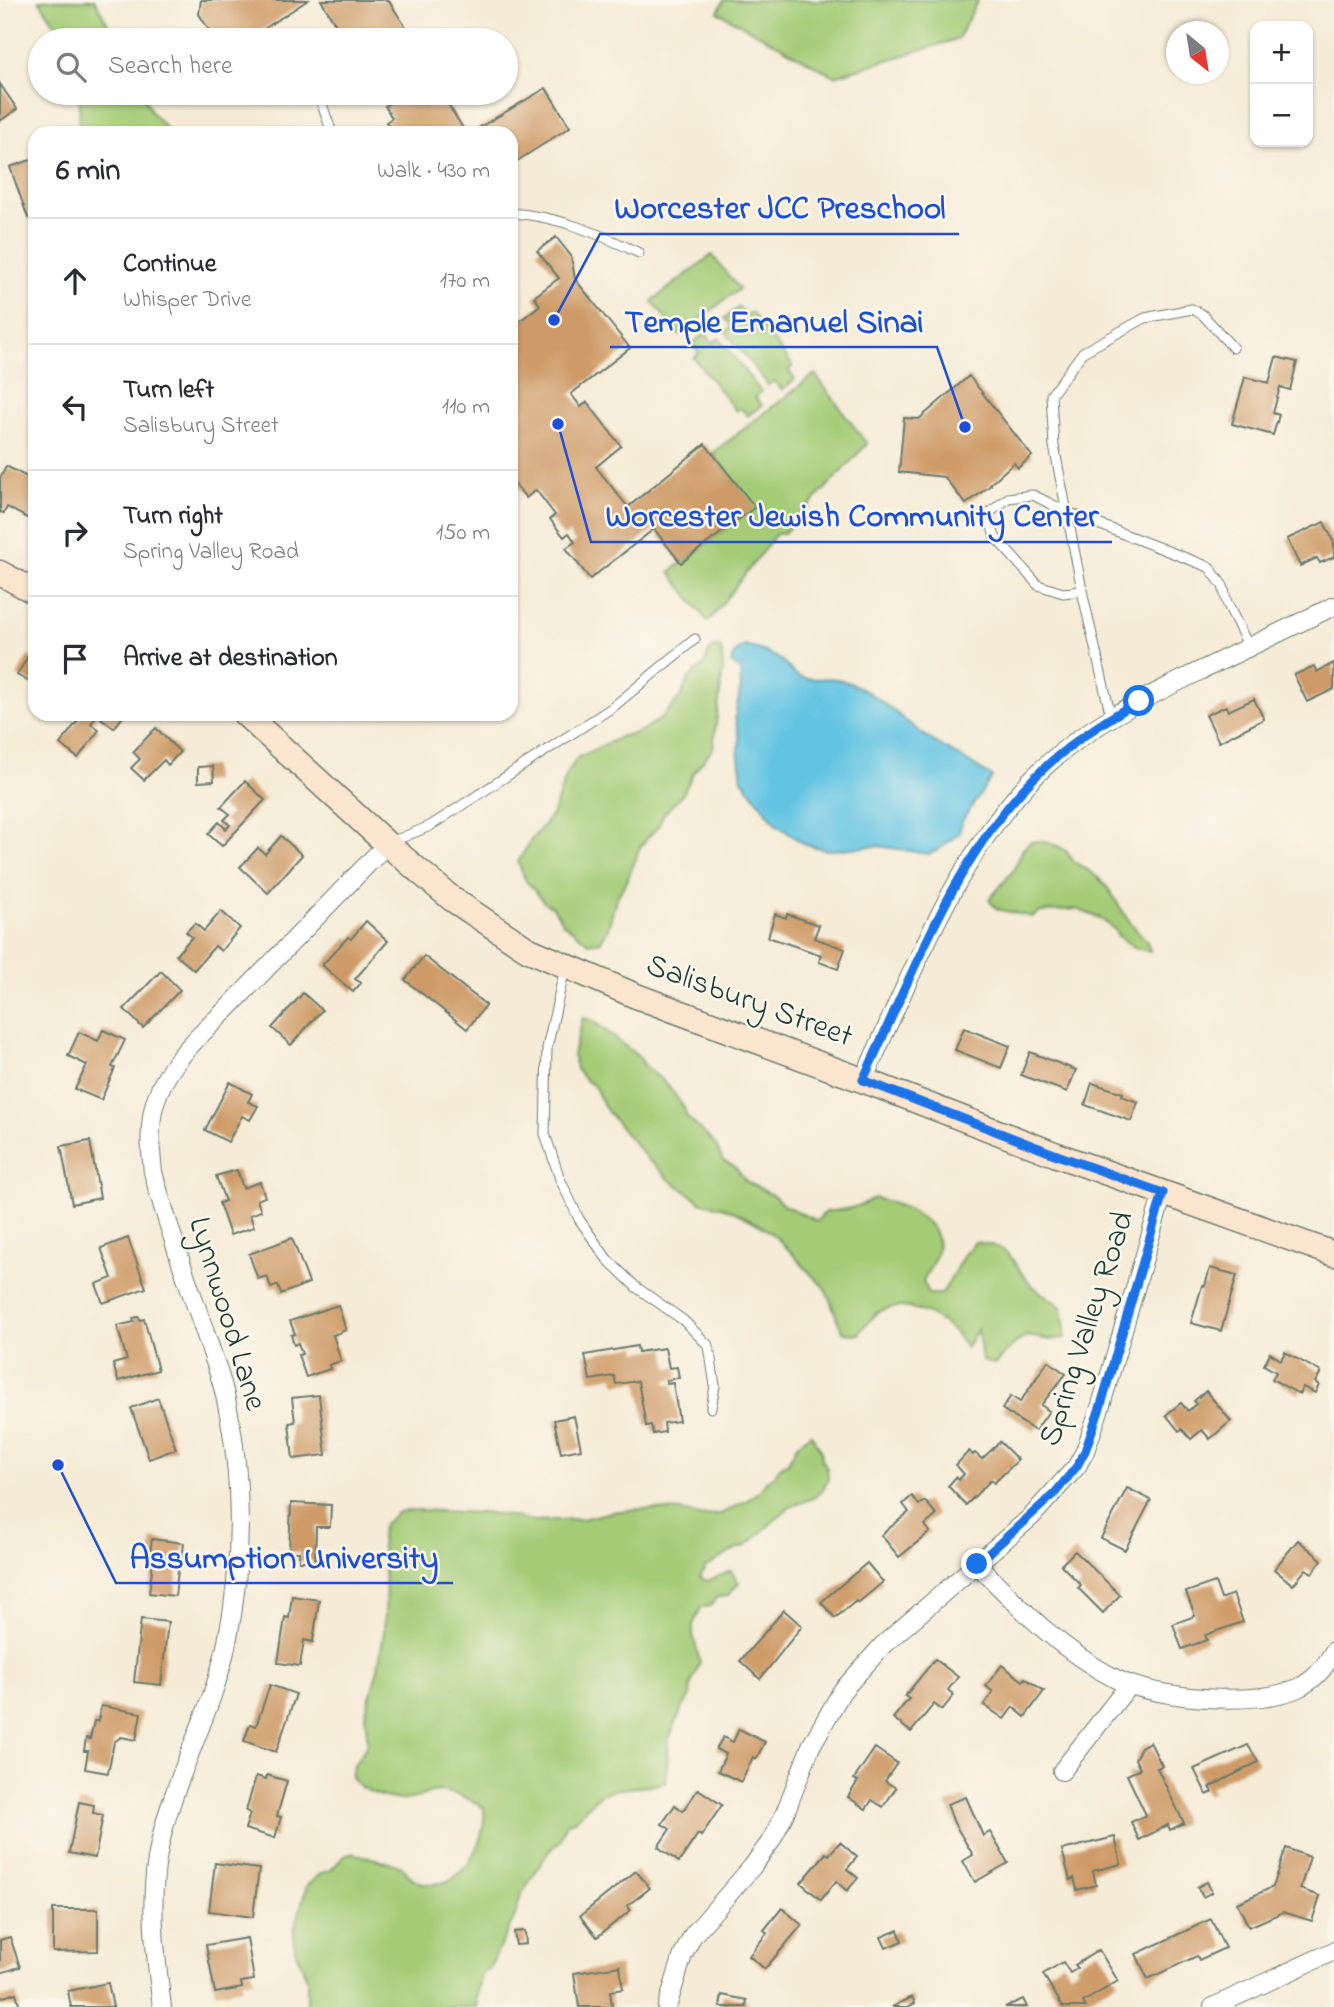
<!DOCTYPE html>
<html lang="en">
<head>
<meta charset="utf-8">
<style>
  :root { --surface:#fff; --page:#f2f2f3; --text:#2b2b33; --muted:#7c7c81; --line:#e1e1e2 }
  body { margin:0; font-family:"Indie Flower",sans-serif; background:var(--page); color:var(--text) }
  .controls { position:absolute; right:21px; top:21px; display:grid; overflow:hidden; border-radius:14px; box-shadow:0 2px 5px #0004 }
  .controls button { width:63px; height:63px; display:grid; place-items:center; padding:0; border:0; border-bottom:2px solid var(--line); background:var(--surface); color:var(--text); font:35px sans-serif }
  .compass { position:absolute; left:1166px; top:21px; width:63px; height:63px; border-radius:50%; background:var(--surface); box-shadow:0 2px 5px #0004; rotate:150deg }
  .stop { position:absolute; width:21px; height:21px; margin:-16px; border:5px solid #1a73e8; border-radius:50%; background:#fff }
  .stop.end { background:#1a73e8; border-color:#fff; box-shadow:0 2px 7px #0008 }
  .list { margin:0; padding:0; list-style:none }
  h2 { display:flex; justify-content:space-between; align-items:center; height:91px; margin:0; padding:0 28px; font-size:30px }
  h2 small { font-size:23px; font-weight:400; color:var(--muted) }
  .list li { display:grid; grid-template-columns:46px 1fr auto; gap:21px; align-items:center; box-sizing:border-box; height:126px; padding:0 28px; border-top:2px solid var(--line) }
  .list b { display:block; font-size:26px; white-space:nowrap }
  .list p { margin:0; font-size:23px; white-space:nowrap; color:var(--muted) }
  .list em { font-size:23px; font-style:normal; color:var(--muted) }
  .icon { flex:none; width:38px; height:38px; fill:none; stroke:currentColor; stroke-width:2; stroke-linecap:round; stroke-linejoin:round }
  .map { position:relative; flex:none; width:1334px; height:2007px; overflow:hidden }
  .search { position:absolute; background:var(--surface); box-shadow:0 2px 5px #0004; left:28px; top:28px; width:490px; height:77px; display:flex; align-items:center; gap:18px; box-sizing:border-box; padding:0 24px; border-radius:38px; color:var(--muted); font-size:26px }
  .panel { position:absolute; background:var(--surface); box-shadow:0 2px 5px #0004; left:28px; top:126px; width:490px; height:595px; border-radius:21px }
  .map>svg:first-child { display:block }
  .green { fill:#a4cc77; stroke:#628456; stroke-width:2 }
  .water { fill:#64c4e2; stroke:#42808b; stroke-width:2 }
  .building { fill:#ce9b68 }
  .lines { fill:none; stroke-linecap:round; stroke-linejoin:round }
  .service-casing { stroke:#6a7a6d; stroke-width:11 }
  .minor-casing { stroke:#6a7a6d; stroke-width:20 }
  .secondary-casing { stroke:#6a7a6d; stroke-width:27 }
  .service { stroke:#fff; stroke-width:9 }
  .minor { stroke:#fff; stroke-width:18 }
  .secondary { stroke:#fce5cf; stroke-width:24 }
  .route { stroke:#1a73e8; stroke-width:9 }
  .labels { text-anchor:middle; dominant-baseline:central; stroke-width:5; stroke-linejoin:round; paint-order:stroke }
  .street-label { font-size:32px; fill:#1f3d34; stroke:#fbf7ec }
  .leader { fill:none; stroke:#1d4ed8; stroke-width:2.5 }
  .callout-dot { fill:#1d4ed8; stroke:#fbf7ec; stroke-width:2.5 }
  .callout-label { font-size:33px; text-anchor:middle; font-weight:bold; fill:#1d4ed8; stroke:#fbf7ec; stroke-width:5; stroke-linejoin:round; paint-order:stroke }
</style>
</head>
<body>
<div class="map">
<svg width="1334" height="2007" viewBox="0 0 1334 2007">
  <rect width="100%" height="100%" fill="#fbf7ec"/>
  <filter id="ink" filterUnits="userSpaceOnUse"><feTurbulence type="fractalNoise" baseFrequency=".0143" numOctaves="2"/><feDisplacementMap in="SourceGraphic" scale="14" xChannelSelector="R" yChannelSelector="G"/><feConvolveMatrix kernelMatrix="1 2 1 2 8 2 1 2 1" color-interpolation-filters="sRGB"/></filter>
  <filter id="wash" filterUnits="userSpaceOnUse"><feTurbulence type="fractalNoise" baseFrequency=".00686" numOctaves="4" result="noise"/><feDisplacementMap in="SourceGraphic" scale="28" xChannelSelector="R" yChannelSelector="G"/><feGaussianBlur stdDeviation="1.57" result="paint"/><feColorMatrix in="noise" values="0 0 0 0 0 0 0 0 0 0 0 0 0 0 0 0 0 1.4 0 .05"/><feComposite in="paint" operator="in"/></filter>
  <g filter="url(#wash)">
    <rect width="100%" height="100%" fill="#f5ebd6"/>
    <g class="green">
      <polygon points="39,0 95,0 116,40 66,40"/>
      <polygon points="724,0 978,0 958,39 834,76 718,12"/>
      <polygon points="80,93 142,93 152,113 171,133 79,133"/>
      <polygon points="712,255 739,289 679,335 652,301"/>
      <polygon points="739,307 746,316 751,312 793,366 788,370 795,379 782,390 774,381 768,385 726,332 732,327 725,318"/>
      <polygon points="706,333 713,343 719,338 761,392 755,397 762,405 748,416 741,408 736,411 694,358 699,353 692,344"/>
      <polygon points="815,374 867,444 783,534 776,534 708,622 670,572 754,507 713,453"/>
      <polygon points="714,647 721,647 723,670 713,748 693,773 684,792 663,815 659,825 640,847 628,878 616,899 608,929 601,941 589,943 563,923 553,907 544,902 526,881 518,862 531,840 552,815 567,774 577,758 622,736 637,733 662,718 681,696 689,678 705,664 708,653"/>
      <path d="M 1040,841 C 1049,843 1059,845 1066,851 C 1070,855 1072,861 1077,864 C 1113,882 1112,901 1135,928 C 1142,937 1148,939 1150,951 L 1136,948 L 1119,937 L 1114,929 L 1098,917 L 1076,909 L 1040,912 L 1032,917 L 997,909 L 989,900 L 1013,871 L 1023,849 L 1030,842 Z"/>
      <path d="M 583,1018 L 593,1021 L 640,1058 L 645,1066 L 668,1085 L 684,1108 L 687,1117 L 715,1144 L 723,1161 L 734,1166 L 746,1181 L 774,1196 L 783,1205 L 817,1221 L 825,1212 C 844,1210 859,1208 874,1198 C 898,1204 943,1218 937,1251 C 935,1261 927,1272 923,1281 L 928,1294 L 942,1294 L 965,1253 L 975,1242 C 1019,1247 1008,1264 1035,1288 C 1044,1295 1054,1300 1062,1308 L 1066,1338 L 1049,1340 L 1027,1336 L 1012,1346 L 995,1364 L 982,1361 L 978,1329 L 966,1348 C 954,1327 925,1306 898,1307 C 890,1307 883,1310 876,1313 C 871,1321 863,1325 859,1334 L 844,1333 C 835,1321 831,1293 822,1285 C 801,1266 782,1237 756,1223 C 746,1217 733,1211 722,1207 C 715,1205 707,1205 701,1202 C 691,1195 679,1187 670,1180 C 662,1174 659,1167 650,1162 L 607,1111 L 594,1086 L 585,1080 L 576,1069 L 573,1055 Z"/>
      <path d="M 811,1434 L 821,1450 L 822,1460 L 827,1468 L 828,1479 L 823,1489 L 815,1497 L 788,1508 L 746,1546 L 736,1549 L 705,1568 L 700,1577 L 707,1581 L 731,1571 L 739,1583 L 727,1596 L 717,1597 L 711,1606 L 701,1607 L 693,1625 L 693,1634 L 700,1663 L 691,1684 L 690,1696 L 682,1709 L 669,1738 L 666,1782 C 646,1790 622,1785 604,1793 C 588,1801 583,1818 566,1824 L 560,1841 L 549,1851 L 521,1895 L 515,1916 L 489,1969 L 481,1974 L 476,1997 L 477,2007 L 307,2007 L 307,1978 L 295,1950 L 294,1931 L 307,1885 L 322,1873 L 331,1870 L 344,1856 L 353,1853 L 402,1866 C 416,1890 445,1889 463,1870 C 477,1855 486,1828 484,1808 C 472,1799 453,1792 438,1791 C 429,1791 420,1798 411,1799 C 393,1802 361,1793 351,1777 L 354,1765 L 368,1743 L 365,1715 L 378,1669 L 384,1633 L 386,1596 L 381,1534 L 384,1524 L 398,1512 L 419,1510 L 499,1514 L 534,1521 L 582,1519 L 611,1512 L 642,1509 L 681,1511 L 700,1516 L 721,1514 L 746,1501 L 761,1490 L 766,1481 L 774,1476 L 780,1467 L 788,1462 L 798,1444 Z"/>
    </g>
    <path class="water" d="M 744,646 C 757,648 773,654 783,662 C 790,668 793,676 804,678 C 816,680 828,677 841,680 C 878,691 901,721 933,741 C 953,753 973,764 992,777 L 962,821 L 959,833 L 937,851 L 928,854 L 879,846 L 827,850 L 804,844 L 776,824 L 742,779 L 738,749 L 740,740 L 735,717 L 741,686 L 740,671 L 731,662 L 734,654 Z"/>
    <g id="blocks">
      <g class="building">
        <polygon points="201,0 308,0 247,40 215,40 199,14"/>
        <polygon points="321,0 388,0 411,35 409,40 345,40"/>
        <polygon points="0,84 17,109 0,121"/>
        <polygon points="546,88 570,127 511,165 511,133 470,133"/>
        <polygon points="406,93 441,93 466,133 393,133 386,122 392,118 385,106"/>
        <polygon points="34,159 35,216 28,218 10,167"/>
        <polygon points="556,237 571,256 575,279 630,348 571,394 581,407 587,402 621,446 596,467 628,507 705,444 755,507 681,563 654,529 590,579 566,548 575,542 569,533 564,537 550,519 555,515 536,490 526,498 511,479 511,463 513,461 511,459 511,328 540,305 534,297 559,278 537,251"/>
        <polygon points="1276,357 1297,362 1290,390 1280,387 1273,413 1279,415 1273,435 1232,424 1245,377 1269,383"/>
        <polygon points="969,376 1032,456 1018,468 1014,463 990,484 991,485 966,504 944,477 899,472 904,418 919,419"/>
        <polygon points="6,466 35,481 33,521 7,507 4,513 0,512 0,478"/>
        <polygon points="1324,522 1334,543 1334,557 1320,563 1317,558 1300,566 1287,539"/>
        <polygon points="28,656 35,660 35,685 17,675"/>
        <polygon points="1334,663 1334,689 1307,702 1294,675 1314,666 1317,672"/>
        <polygon points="1254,699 1264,719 1219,742 1206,715 1226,706 1228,711"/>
        <polygon points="83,714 125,714 114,728 97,715 91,724 99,730 78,758 60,744"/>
        <polygon points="156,728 180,752 168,765 164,760 144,780 131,768 140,759 133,752"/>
        <polygon points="213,766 214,781 198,782 198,767"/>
        <polygon points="245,781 265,800 222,846 208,834 219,822 226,829 230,825 224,820 230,814 221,807"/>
        <polygon points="281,836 302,855 268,893 240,867 258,848 265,854"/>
        <polygon points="221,911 240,928 221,951 215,946 194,970 176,955 192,937 186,932 195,923 204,931"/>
        <polygon points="775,914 786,918 787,914 819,925 814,938 845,949 838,969 819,962 821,955 768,937"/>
        <polygon points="366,921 388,941 355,979 361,983 353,992 322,965 348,937 351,939"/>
        <polygon points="424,956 486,1005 467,1029 405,980"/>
        <polygon points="161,971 180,990 143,1028 124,1009"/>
        <polygon points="303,993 322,1010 291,1045 272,1028"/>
        <polygon points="964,1028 1010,1046 1001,1068 955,1050"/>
        <polygon points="103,1030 125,1040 112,1067 115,1068 101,1100 75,1089 87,1065 68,1056 79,1032 98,1041"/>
        <polygon points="1030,1052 1076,1070 1067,1092 1021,1075"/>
        <polygon points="230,1082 252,1094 248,1102 258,1106 250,1120 242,1116 228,1142 205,1130"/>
        <polygon points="1092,1083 1123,1093 1122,1096 1138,1102 1131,1121 1085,1105"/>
        <polygon points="90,1141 100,1198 72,1204 61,1146"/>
        <polygon points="237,1170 243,1188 260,1182 265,1197 257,1200 261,1211 250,1215 254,1227 230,1235 219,1203 225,1201 216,1176"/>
        <polygon points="128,1238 146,1288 103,1303 96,1284 112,1278 101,1248"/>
        <polygon points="292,1238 309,1283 281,1294 278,1285 271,1288 267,1276 258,1279 249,1254"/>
        <polygon points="1210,1268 1237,1275 1221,1331 1191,1323 1202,1286 1205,1286"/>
        <polygon points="338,1305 346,1330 333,1335 341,1361 329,1365 330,1369 306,1377 298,1355 302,1354 298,1343 294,1345 291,1335 295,1334 290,1321"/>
        <polygon points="139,1317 140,1320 144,1319 158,1370 118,1381 113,1364 127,1360 117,1326 134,1322 133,1318"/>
        <polygon points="637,1346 638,1352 665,1348 669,1368 677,1367 679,1378 666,1380 667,1384 673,1383 679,1421 664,1423 665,1432 653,1434 651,1425 646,1426 638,1381 616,1384 614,1376 590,1380 585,1355"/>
        <polygon points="1285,1352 1321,1372 1315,1382 1319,1385 1315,1393 1303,1387 1299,1394 1272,1379 1276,1372 1264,1365 1270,1353 1281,1360"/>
        <polygon points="1048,1361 1066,1374 1041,1405 1049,1411 1035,1431 1002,1409 1011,1396 1020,1402"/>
        <polygon points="1206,1391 1231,1421 1210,1439 1202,1430 1191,1439 1182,1429 1179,1431 1166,1415 1181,1403 1188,1411 1196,1404 1194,1401"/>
        <polygon points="319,1395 326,1455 293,1459 289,1423 295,1422 292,1398"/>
        <polygon points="158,1398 176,1449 149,1459 131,1408"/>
        <polygon points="574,1416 581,1449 561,1453 554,1420"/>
        <polygon points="1000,1442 1018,1460 994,1483 991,1480 966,1505 948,1486 956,1477 959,1480 964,1474 956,1465 969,1451 973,1455 975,1453 982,1459"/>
        <polygon points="1127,1488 1151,1500 1125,1550 1101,1538"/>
        <polygon points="912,1496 919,1505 925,1501 937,1515 925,1525 930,1532 899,1557 881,1535 909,1512 903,1504"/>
        <polygon points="291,1503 331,1505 330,1527 316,1527 315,1561 299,1561 299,1552 289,1552"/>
        <polygon points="152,1539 184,1543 182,1562 179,1562 175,1596 149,1593 153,1561 149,1560"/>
        <polygon points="1298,1540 1322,1560 1312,1573 1306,1569 1293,1585 1274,1569"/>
        <polygon points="1075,1551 1120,1595 1103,1613 1078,1588 1081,1585 1061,1565"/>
        <polygon points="867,1563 883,1582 858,1603 856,1601 835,1618 821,1602"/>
        <polygon points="1215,1582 1221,1599 1233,1594 1243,1622 1205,1635 1207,1640 1182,1649 1173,1624 1195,1616 1186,1592"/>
        <polygon points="292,1596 319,1600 313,1642 304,1640 300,1666 278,1663 285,1617 289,1618"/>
        <polygon points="784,1610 802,1626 760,1679 740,1661"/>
        <polygon points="141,1619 168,1622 161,1685 134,1682"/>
        <polygon points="935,1659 958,1677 948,1690 954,1695 942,1710 934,1704 911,1732 893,1718 909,1699 905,1696"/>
        <polygon points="1002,1665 1023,1681 1025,1678 1044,1691 1025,1717 1013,1707 1004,1719 984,1705 993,1692 986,1686"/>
        <polygon points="270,1685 296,1694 276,1752 244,1741 250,1724 256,1726"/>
        <polygon points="101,1706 141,1713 136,1740 121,1737 114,1742 108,1773 85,1769 88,1751 84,1751 86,1738 90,1739 94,1721 98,1721"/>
        <polygon points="739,1729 765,1742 756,1759 753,1757 741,1782 718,1771 726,1754 716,1749 723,1737 733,1742"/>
        <polygon points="1150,1742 1162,1766 1157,1768 1184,1823 1170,1830 1168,1825 1139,1840 1131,1822 1146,1815 1127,1775 1140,1769 1135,1759 1141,1747"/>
        <polygon points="1248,1745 1258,1762 1210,1787 1213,1792 1207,1795 1194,1769"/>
        <polygon points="875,1748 897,1763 885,1781 896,1788 883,1807 872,1800 866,1809 848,1797 858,1781 854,1779"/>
        <polygon points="267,1775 287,1781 277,1816 281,1817 275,1838 245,1829 250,1813 246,1811 256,1776 266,1779"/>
        <polygon points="698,1789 722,1805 701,1836 698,1834 679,1862 658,1847 670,1829 662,1824 675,1805 683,1811"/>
        <polygon points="966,1797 983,1836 990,1832 1008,1863 975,1882 963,1861 973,1855 954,1823 947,1804"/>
        <polygon points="79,1802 94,1805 93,1813 103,1815 95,1858 69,1853"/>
        <polygon points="1115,1837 1121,1864 1093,1871 1096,1885 1077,1890 1074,1878 1070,1880 1062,1850"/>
        <polygon points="840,1842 857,1857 847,1869 858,1878 847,1891 836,1881 821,1900 801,1883 826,1853 829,1855"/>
        <polygon points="1286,1848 1310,1857 1300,1889 1320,1896 1312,1921 1283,1912 1249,1927 1237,1903 1273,1887"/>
        <polygon points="215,1863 259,1869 253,1917 209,1911"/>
        <polygon points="636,1871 650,1888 627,1906 631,1910 597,1937 580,1916"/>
        <polygon points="1207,1882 1212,1892 1203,1897 1197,1887"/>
        <polygon points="782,1908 802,1925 765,1969 749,1956 767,1933 764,1930"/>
        <polygon points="53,1909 98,1909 98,1951 53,1952"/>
        <polygon points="1211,1919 1225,1948 1199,1960 1197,1956 1148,1979 1136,1954"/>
        <polygon points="898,1930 902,1941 886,1948 881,1937"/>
        <polygon points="525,1931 526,1944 516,1945 514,1932"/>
        <polygon points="10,1937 20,1967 0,1973 0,1940"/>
        <polygon points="247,1938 254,1980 241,1982 242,1988 215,1993 206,1945"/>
        <polygon points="1099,1950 1118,1981 1083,2002 1086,2007 1063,2007 1043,1974 1063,1962 1070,1973 1078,1968 1075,1965"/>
        <polygon points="620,1966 623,1989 610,1991 612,2007 579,2007 574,1973"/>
        <polygon points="108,1983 113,2007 71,2007 68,1991"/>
        <polygon points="16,1993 20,2007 0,2007 0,1998"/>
        <polygon points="722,1995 747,2000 746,2007 720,2007"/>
        <polygon points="912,1997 915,2003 908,2007 892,2007"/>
        <polygon points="1023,1999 1027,2007 1005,2007"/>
      </g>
    </g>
  </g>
  <g filter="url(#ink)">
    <use href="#blocks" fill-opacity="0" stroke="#6a7a6d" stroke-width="2"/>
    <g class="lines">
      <g class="service-casing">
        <g id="service">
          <polyline points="318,93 332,133"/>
          <path d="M 511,213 C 557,216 598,233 639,253"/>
          <polyline points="1082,591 1063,593 1038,585 995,537 988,514 1008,498 1033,495 1067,512 1209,567 1223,586 1227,603 1249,647"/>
          <polyline points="1111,717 1084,600 1054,446 1051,395 1083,352 1145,318 1192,309 1203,315 1233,348"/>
          <polyline points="389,843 430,826 613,707 695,639"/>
          <polyline points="565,968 547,1048 545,1134 560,1179 579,1219 607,1259 636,1287 683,1320 709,1346 715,1386 711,1408"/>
        </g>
      </g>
      <g class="minor-casing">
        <g id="minor">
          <path d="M 863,1080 C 910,979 954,861 1031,780 C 1081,728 1146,697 1210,666 C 1251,646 1293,626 1334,606"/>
          <path d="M 977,1564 C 1019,1607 1061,1651 1116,1679 C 1156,1699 1257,1707 1298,1688 C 1315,1680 1325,1667 1334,1651"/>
          <polyline points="1062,1771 1129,1685"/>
          <path d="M 162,2007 C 156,1958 149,1908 157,1859 C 169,1784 212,1717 227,1642 C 243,1566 243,1476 226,1400 C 221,1375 211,1352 204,1329 C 186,1277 167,1225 153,1172 C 151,1154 149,1136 152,1117 C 157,1074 196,1038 226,1010 L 387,844"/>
          <polyline points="667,2007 683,1955 693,1935 752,1867 771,1841 785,1813 811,1746 842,1691 883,1645 1031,1517 1077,1466 1085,1451 1101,1405 1163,1193"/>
          <polyline points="1213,2007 1334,1951"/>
        </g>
      </g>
      <g class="secondary-casing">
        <g id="secondary">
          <polyline points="0,573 35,592"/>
          <polyline points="245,714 387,844 452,899 527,949 636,996 881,1087 1057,1155 1334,1254"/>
        </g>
      </g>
      <use href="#service" class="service"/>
      <use href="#minor" class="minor"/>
      <use href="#secondary" class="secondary"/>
    </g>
  </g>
  <g class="lines" filter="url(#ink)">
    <path class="route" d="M 977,1564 L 1055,1493 L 1077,1466 L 1085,1451 L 1101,1405 L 1163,1193 L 1057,1155 L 863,1080 C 910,980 954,859 1032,780 C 1063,748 1100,723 1139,701"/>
  </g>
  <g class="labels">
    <g class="street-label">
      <text transform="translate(749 1002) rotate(20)">Salisbury Street</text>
      <text transform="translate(226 1314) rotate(73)">Lynnwood Lane</text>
      <text transform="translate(1088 1329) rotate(-72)">Spring Valley Road</text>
    </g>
  </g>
  <path class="leader" d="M554 320L600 234H959M965 427L937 347H610M558 424L591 542H1112M58 1465L116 1583H453"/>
  <g class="callout-dot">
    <circle cx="554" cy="320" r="7"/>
    <circle cx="965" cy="427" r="7"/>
    <circle cx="558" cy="424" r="7"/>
    <circle cx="58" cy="1465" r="7"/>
  </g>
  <g class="callout-label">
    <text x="780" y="218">Worcester JCC Preschool</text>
    <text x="774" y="332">Temple Emanuel Sinai</text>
    <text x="852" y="526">Worcester Jewish Community Center</text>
    <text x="284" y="1568">Assumption University</text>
  </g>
</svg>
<div class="controls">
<button>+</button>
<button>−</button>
</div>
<svg class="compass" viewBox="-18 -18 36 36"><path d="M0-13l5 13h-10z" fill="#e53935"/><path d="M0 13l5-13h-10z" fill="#7c7c81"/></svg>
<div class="stop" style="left:1139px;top:701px"></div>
<div class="stop end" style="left:977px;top:1564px"></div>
<div class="search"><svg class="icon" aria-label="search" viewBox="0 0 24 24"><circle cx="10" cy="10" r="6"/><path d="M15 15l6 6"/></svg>Search here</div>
<section class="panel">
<h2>6 min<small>Walk · 430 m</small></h2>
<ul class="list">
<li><svg class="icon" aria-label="ahead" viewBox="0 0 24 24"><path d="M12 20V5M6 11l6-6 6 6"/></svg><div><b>Continue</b><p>Whisper Drive</p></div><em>170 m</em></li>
<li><svg class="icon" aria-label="left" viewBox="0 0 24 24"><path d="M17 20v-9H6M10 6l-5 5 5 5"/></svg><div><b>Turn left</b><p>Salisbury Street</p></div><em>110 m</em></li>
<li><svg class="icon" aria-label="right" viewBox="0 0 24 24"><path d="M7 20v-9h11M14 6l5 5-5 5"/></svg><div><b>Turn right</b><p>Spring Valley Road</p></div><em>150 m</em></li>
<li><svg class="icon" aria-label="arrive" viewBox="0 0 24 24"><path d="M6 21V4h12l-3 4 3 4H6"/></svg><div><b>Arrive at destination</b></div></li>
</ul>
</section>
</div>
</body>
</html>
